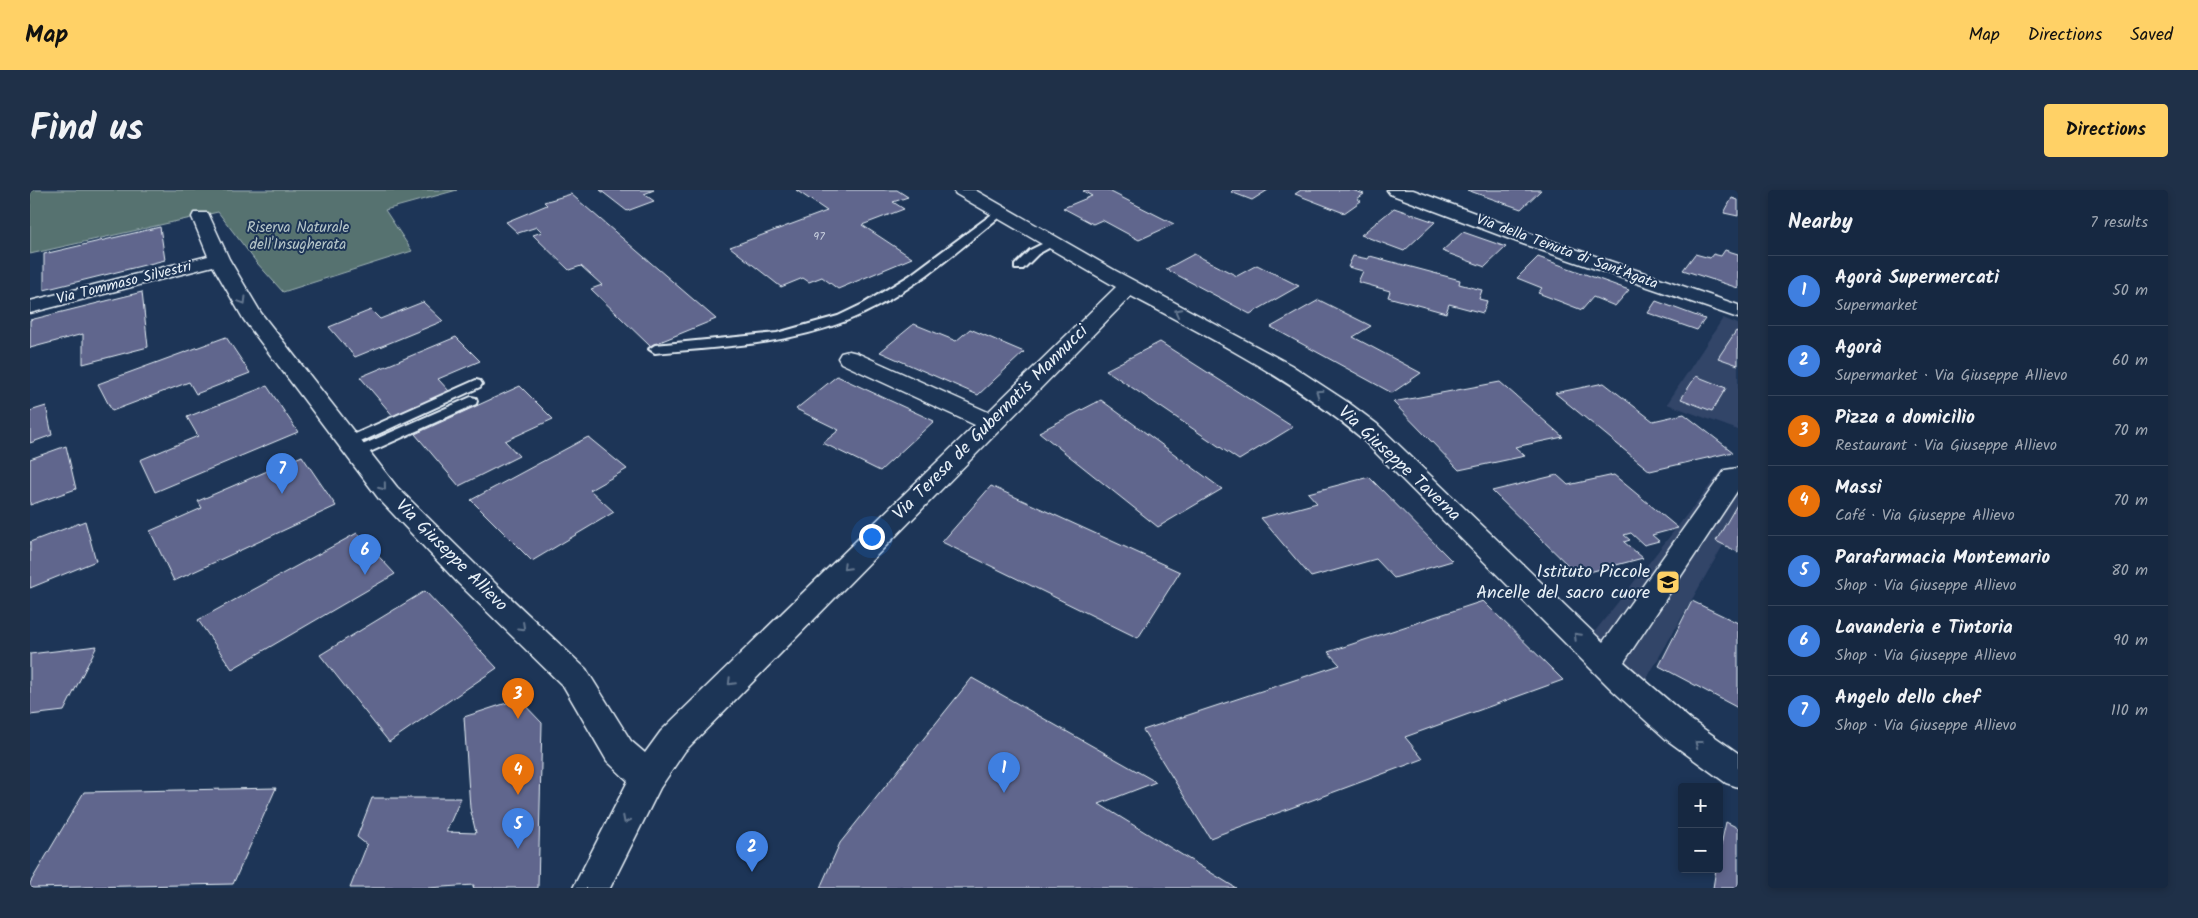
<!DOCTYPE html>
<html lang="en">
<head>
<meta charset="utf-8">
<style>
  :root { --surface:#162841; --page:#1f3048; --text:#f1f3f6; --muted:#9ea6b1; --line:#35445a; --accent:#ffd166 }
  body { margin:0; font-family:Kalam,sans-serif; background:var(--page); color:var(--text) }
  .controls { position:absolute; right:15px; bottom:15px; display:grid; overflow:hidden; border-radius:5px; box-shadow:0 2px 8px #0003 }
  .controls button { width:45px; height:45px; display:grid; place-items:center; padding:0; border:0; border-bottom:1px solid var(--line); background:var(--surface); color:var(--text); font:25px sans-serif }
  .you { position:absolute; left:841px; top:346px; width:18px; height:18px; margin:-12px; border:4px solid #fff; border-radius:50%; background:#1a73e8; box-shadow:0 0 0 8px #1a73e833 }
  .badge { display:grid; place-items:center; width:32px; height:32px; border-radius:50%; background:var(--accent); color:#fff; font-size:16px; font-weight:700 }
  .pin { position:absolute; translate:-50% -41px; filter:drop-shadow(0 1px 2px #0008) }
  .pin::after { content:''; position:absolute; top:26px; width:18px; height:15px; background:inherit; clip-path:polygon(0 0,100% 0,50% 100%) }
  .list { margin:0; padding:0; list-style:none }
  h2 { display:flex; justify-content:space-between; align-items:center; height:65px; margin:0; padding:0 20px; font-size:21px }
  h2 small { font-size:16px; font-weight:400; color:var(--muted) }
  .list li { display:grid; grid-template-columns:32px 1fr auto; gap:15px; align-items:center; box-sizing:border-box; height:70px; padding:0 20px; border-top:1px solid var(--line) }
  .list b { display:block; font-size:19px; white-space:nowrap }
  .list p { margin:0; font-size:16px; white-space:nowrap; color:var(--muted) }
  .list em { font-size:16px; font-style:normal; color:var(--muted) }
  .map { position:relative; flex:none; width:1708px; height:698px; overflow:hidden; border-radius:5px }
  header { display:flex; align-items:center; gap:30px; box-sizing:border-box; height:70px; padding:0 25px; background:var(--accent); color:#111 }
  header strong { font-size:24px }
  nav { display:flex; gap:28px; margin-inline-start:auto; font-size:18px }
  .intro { display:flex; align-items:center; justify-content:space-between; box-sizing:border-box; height:120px; padding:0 30px }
  h1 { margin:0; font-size:35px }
  .button { padding:12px 22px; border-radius:5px; background:var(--accent); color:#111; font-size:18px; font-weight:700 }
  main { display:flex; gap:30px; padding:0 30px }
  aside { flex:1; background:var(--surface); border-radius:5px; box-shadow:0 2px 8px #0003 }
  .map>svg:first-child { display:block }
  .built { fill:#314467 }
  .green { fill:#567270; stroke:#9fb2b4 }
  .building { fill:#60668d; stroke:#e8f1f8 }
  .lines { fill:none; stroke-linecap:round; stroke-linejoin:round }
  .lane-casing { stroke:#e8f1f8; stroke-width:4 }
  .street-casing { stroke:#e8f1f8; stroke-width:3 }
  .lane { fill:#1d3557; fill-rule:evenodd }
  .street { fill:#1d3557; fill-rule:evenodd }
  .oneway { stroke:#64778f }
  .labels { text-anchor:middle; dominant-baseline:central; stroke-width:4; stroke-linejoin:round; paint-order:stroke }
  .far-number-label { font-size:12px; fill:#c6cedd }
  .far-park-label { font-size:15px; fill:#b5c5c8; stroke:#1d3557 }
  .far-street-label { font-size:15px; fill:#e8f1f8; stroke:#1d3557 }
  .street-label { font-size:18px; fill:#e8f1f8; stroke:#1d3557 }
  .poi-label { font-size:18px; fill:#e8f1f8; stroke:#1d3557; text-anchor:end }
</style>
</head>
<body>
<header>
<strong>Map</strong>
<nav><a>Map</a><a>Directions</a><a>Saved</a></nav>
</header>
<div class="intro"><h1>Find us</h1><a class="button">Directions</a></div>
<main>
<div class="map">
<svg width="1708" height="698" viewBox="0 0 1708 698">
  <rect width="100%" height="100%" fill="#1d3557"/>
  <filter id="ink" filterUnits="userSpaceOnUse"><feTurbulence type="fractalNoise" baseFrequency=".02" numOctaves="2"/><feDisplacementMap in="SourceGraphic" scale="10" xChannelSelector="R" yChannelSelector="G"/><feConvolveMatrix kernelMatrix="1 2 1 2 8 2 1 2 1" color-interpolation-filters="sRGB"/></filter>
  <g filter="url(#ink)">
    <g class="built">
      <polygon points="1693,128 1708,134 1708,240 1637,214"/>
      <polygon points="1708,279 1708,329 1616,490 1555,454 1692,280 1704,285"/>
    </g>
    <polygon class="green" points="0,0 427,0 355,20 382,61 253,102 227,73 188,22 0,64"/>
    <g class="building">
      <polygon points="570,0 624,0 614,4 624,11 597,21"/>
      <polygon points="766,0 867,0 878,7 863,12 874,19 832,35 882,68 808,99 792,87 779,92 773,88 751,97 700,57 797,21"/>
      <polygon points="1056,0 1077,0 1144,34 1109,50 1072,30 1063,34 1033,18 1062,6 1053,1"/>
      <polygon points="1203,0 1238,0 1222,10 1201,2"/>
      <polygon points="1271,0 1322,0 1334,4 1327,9 1331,11 1314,23 1265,4"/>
      <polygon points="1437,0 1511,0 1491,19"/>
      <polygon points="541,4 686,129 620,156 561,99 572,95 551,76 539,80 503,45 512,42 507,37 488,43 476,32 517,15 514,12"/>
      <polygon points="1702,8 1708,10 1708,26 1694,23"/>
      <polygon points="1364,18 1405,32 1374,61 1331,45"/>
      <polygon points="130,37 135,70 14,100 14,64"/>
      <polygon points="1433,42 1476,57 1455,77 1412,61"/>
      <polygon points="1695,60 1708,64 1708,98 1653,80 1665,64 1680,68 1683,64 1691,66"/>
      <polygon points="1164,64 1207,86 1227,75 1269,96 1220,124 1136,79"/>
      <polygon points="1323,66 1338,69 1340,66 1430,90 1429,94 1452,100 1449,109 1457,111 1453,123 1419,114 1416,123 1358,107 1360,101 1328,92 1333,81 1318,77"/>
      <polygon points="1508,67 1599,100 1585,116 1563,107 1552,120 1508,103 1512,98 1487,88"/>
      <polygon points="112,102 118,157 53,174 53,144 0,158 0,130"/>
      <polygon points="1289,110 1341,136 1323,147 1391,183 1362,203 1241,137"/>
      <polygon points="1626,111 1675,129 1667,140 1618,123"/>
      <polygon points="393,112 413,131 325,167 299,137 341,120 350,129"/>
      <polygon points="884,134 926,151 940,139 994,162 948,205 850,162"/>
      <polygon points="1706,141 1708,142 1708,175 1688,168"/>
      <polygon points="196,147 220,183 166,204 159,192 82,221 68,194"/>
      <polygon points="426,147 450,171 408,189 420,202 364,227 330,187"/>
      <polygon points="1130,152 1263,237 1209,270 1076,180"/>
      <polygon points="807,186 904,231 850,281 793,253 809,240 766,219"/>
      <polygon points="1666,186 1696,198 1682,221 1651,209"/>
      <polygon points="1470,192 1533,247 1485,257 1495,266 1429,280 1363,212"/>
      <polygon points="1574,193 1623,231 1654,224 1703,262 1620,281 1525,203"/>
      <polygon points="237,196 268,242 125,302 110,270 168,246 157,227"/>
      <polygon points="490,196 523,229 475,251 489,266 429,296 385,244"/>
      <polygon points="1071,210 1192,299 1128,337 1009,242"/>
      <polygon points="16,216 22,245 0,253 0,221"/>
      <polygon points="558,247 597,279 560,300 584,322 502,371 441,310"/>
      <polygon points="36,256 46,299 0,315 0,269"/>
      <polygon points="272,266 306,316 144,391 120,341 172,318 168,311"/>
      <polygon points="1527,285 1538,295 1584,285 1648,338 1622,345 1629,351 1614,355 1601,343 1594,345 1600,350 1594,352 1613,368 1548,385 1462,301"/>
      <polygon points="1339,287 1422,371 1364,388 1346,369 1281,387 1231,328 1287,313 1278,303"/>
      <polygon points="961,296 1150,382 1108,448 912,352"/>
      <polygon points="1708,313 1708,362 1686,351"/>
      <polygon points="55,331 66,371 0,398 0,352"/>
      <polygon points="327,343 365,384 202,479 168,430"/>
      <polygon points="395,401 467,478 359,552 290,465"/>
      <polygon points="1453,411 1533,490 1375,547 1393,569 1180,648 1113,540 1310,475 1298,462"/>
      <polygon points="1662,411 1708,433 1708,518 1629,476"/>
      <polygon points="67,456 34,521 0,525 0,464"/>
      <polygon points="942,488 1126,592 1069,614 1206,698 790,698 810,653"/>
      <polygon points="489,509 512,533 508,698 443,698 444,695 397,698 320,698 337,655 327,647 342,608 431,608 416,642 446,643 440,618 434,527"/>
      <polygon points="246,598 203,694 0,698 0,693 54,602"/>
      <polygon points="1696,632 1708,638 1708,698 1683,698 1686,679 1689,679 1689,664"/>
    </g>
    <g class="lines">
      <g class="lane-casing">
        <g id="lane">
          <path d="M 969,19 L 973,20 L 973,24 C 924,64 875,108 816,131 C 755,155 689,157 625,163 L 619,159 L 625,155 L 747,143 L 808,126 L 833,114 L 879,86 Z"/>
          <polygon points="1022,49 1027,52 1026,54 1008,64 993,79 985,79 985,75 1000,60"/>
          <polygon points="446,190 450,191 452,194 450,197 324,255 314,255 312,252 314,249"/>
          <polygon points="441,207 446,208 447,211 446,214 331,266 321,266 319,263 321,260"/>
        </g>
      </g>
      <g class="street-casing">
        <g id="street">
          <path d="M 923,0 L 945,0 L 1086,81 L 1261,175 L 1319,213 L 1347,234 L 1573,452 L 1695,280 L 1708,278 L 1708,300 L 1594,472 L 1661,530 L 1708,563 L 1708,597 L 1696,593 L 1637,550 L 1581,499 L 1329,246 C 1259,188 1181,148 1101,106 L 655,561 L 630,598 L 580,698 L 543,698 L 598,591 L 577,571 L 534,497 L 428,393 L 349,309 L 214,130 L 183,76 L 0,123 L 0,111 L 178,66 L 162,27 L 164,23 L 178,23 L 199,69 L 231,123 L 367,297 L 448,377 L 556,479 L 601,551 L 615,563 L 631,541 L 945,235 L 811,173 L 808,168 L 811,163 L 819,161 L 827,163 L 958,222 L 1086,97 L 926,4 Z"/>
          <polygon points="1357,0 1383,0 1507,46 1708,115 1708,128 1493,54 1360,4"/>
        </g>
      </g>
      <use href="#lane" class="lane"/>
      <use href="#street" class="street"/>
    </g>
    <defs><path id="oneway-chevron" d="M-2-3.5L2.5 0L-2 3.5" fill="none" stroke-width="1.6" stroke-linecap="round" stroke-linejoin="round" transform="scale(1.25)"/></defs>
    <g class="oneway">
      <use href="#oneway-chevron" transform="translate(213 111) rotate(59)"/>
      <use href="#oneway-chevron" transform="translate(1148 122) rotate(-152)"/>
      <use href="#oneway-chevron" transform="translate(1289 203) rotate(-146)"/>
      <use href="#oneway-chevron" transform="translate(353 297) rotate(51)"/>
      <use href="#oneway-chevron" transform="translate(816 377) rotate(135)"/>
      <use href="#oneway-chevron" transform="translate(492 437) rotate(43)"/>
      <use href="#oneway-chevron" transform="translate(1547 446) rotate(-135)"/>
      <use href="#oneway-chevron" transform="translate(701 492) rotate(135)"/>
      <use href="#oneway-chevron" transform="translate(1668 554) rotate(-142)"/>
      <use href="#oneway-chevron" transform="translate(596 630) rotate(117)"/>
    </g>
  </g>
  <defs>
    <g id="school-square" transform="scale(1.25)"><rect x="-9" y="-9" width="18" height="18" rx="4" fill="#ffd166" stroke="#1d3557"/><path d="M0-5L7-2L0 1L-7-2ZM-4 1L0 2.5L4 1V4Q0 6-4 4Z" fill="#111"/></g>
  </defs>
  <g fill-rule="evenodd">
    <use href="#school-square" x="1638" y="392"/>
  </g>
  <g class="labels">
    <g class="far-number-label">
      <text x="789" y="46">97</text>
    </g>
    <g class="far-park-label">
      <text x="268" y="38">Riserva Naturale<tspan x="268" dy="17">dell'Insugherata</tspan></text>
    </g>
    <g class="far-street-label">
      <text transform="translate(1537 62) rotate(20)">Via della Tenuta di Sant'Agata</text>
      <text transform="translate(94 93) rotate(-14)">Via Tommaso Silvestri</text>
    </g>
    <g class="street-label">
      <text transform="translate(961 233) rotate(-45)">Via Teresa de Gubernatis Mannucci</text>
      <text transform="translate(1369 274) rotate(43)">Via Giuseppe Taverna</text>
      <text transform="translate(421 366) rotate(45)">Via Giuseppe Allievo</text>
    </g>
    <g class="poi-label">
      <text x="1620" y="382">Istituto Piccole<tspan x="1620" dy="21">Ancelle del sacro cuore</tspan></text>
    </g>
  </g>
</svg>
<div class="controls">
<button>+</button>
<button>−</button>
</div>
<div class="you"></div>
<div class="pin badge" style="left:974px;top:603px;background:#3f7fe0">1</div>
<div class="pin badge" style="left:722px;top:682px;background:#3f7fe0">2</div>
<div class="pin badge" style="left:488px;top:529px;background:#e8710a">3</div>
<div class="pin badge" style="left:488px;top:605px;background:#e8710a">4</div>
<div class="pin badge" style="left:488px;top:659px;background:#3f7fe0">5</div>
<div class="pin badge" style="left:335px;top:385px;background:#3f7fe0">6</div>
<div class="pin badge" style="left:252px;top:304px;background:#3f7fe0">7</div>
</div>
<aside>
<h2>Nearby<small>7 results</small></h2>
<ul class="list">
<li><span class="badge" style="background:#3f7fe0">1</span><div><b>Agorà Supermercati</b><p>Supermarket</p></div><em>50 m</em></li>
<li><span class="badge" style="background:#3f7fe0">2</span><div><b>Agorà</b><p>Supermarket · Via Giuseppe Allievo</p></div><em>60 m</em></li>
<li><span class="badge" style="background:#e8710a">3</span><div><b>Pizza a domicilio</b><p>Restaurant · Via Giuseppe Allievo</p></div><em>70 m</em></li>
<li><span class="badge" style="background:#e8710a">4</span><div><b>Massi</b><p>Café · Via Giuseppe Allievo</p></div><em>70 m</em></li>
<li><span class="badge" style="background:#3f7fe0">5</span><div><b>Parafarmacia Montemario</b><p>Shop · Via Giuseppe Allievo</p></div><em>80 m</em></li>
<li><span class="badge" style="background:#3f7fe0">6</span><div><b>Lavanderia e Tintoria</b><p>Shop · Via Giuseppe Allievo</p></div><em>90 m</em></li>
<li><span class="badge" style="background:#3f7fe0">7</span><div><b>Angelo dello chef</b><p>Shop · Via Giuseppe Allievo</p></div><em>110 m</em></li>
</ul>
</aside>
</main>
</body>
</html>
